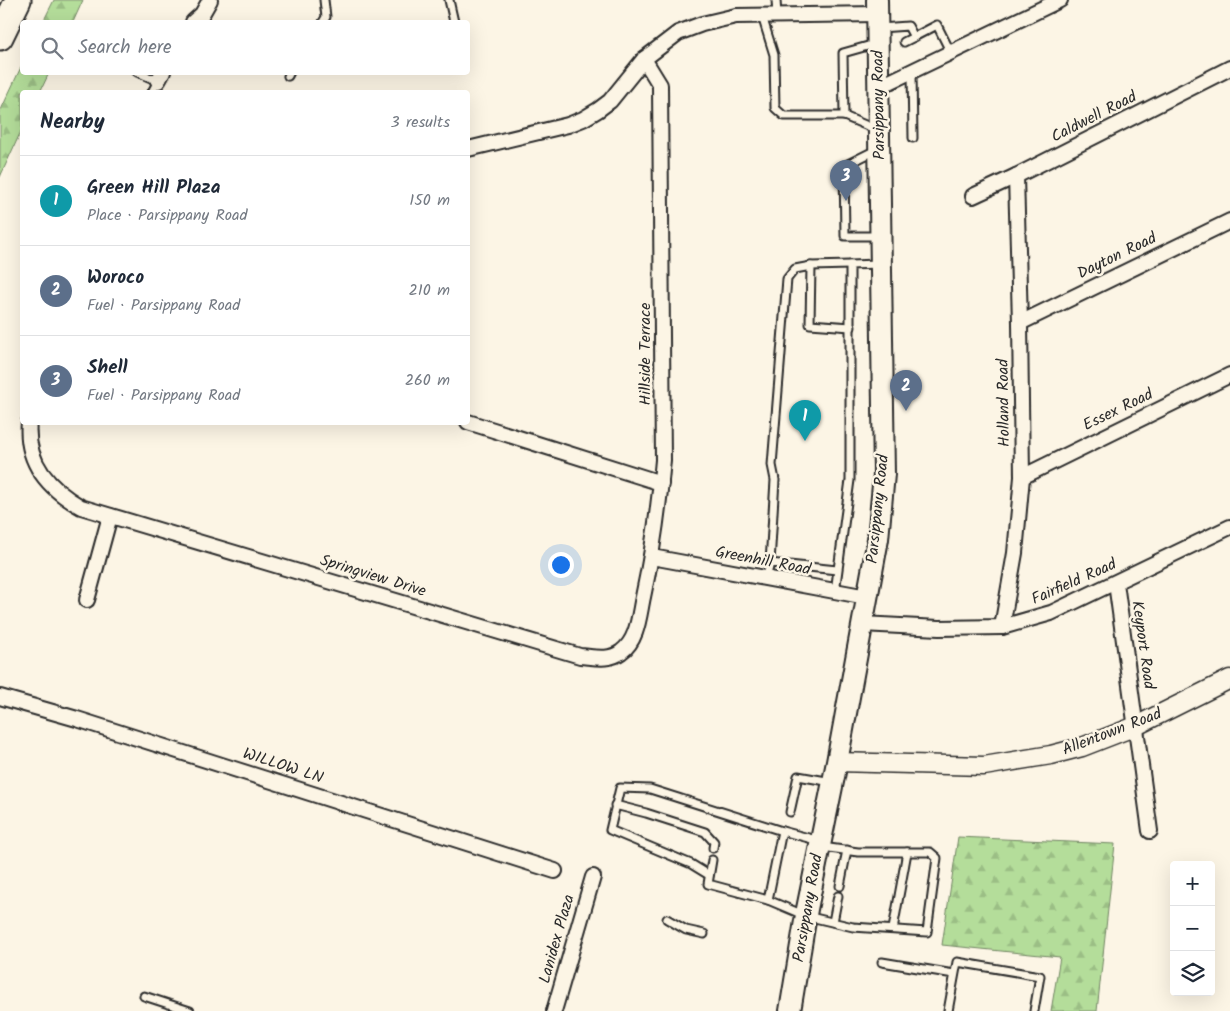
<!DOCTYPE html>
<html lang="en">
<head>
<meta charset="utf-8">
<style>
  :root { --surface:#fff; --page:#f2f2f3; --text:#1f2937; --muted:#747a83; --line:#e0e1e3; --accent:#0f766e }
  body { margin:0; font-family:Kalam,sans-serif; background:var(--page); color:var(--text) }
  .controls { position:absolute; right:15px; bottom:15px; display:grid; overflow:hidden; border-radius:5px; box-shadow:0 5px 20px #0002 }
  .controls button { width:45px; height:45px; display:grid; place-items:center; padding:0; border:0; border-bottom:1px solid var(--line); background:var(--surface); color:var(--text); font:25px sans-serif }
  .you { position:absolute; left:560px; top:564px; width:18px; height:18px; margin:-12px; border:4px solid #fff; border-radius:50%; background:#1a73e8; box-shadow:0 0 0 8px #1a73e833 }
  .badge { display:grid; place-items:center; width:32px; height:32px; border-radius:50%; background:var(--accent); color:#fff; font-size:16px; font-weight:700 }
  .pin { position:absolute; translate:-50% -41px; filter:drop-shadow(0 1px 2px #0008) }
  .pin::after { content:''; position:absolute; top:26px; width:18px; height:15px; background:inherit; clip-path:polygon(0 0,100% 0,50% 100%) }
  .list { margin:0; padding:0; list-style:none }
  h2 { display:flex; justify-content:space-between; align-items:center; height:65px; margin:0; padding:0 20px; font-size:21px }
  h2 small { font-size:16px; font-weight:400; color:var(--muted) }
  .list li { display:grid; grid-template-columns:32px 1fr auto; gap:15px; align-items:center; box-sizing:border-box; height:90px; padding:0 20px; border-top:1px solid var(--line) }
  .list b { display:block; font-size:19px; white-space:nowrap }
  .list p { margin:0; font-size:16px; white-space:nowrap; color:var(--muted) }
  .list em { font-size:16px; font-style:normal; color:var(--muted) }
  .icon { flex:none; width:28px; height:28px; fill:none; stroke:currentColor; stroke-width:2; stroke-linecap:round; stroke-linejoin:round }
  .map { position:relative; flex:none; width:1230px; height:1011px; overflow:hidden }
  .search { position:absolute; background:var(--surface); box-shadow:0 5px 20px #0002; left:20px; top:20px; width:450px; height:55px; display:flex; align-items:center; gap:12px; box-sizing:border-box; padding:0 18px; border-radius:5px; color:var(--muted); font-size:19px }
  .panel { position:absolute; background:var(--surface); box-shadow:0 5px 20px #0002; left:20px; top:90px; width:450px; height:335px; border-radius:5px }
  .map>svg:first-child { display:block }
  .forest { fill:url(#forest-firs); stroke:#708462 }
  .lines { fill:none; stroke-linecap:round; stroke-linejoin:round }
  .service-casing { stroke:#2b2b2b; stroke-width:11 }
  .minor-casing { stroke:#2b2b2b; stroke-width:18 }
  .tertiary-casing { stroke:#2b2b2b; stroke-width:21 }
  .secondary-casing { stroke:#2b2b2b; stroke-width:24 }
  .motorway-casing { stroke:#2b2b2b; stroke-width:29 }
  .service { stroke:#fcf5e5; stroke-width:7 }
  .minor { stroke:#fcf5e5; stroke-width:14 }
  .tertiary { stroke:#fcf5e5; stroke-width:18 }
  .secondary { stroke:#fcf5e5; stroke-width:20 }
  .motorway { stroke:#fcf5e5; stroke-width:25 }
  .labels { text-anchor:middle; dominant-baseline:central; stroke-width:5; stroke-linejoin:round; paint-order:stroke }
  .street-label { font-size:16px; fill:#2b2b2b; stroke:#fcf5e5 }
</style>
</head>
<body>
<div class="map">
<svg width="1230" height="1011" viewBox="0 0 1230 1011">
  <defs>
    <pattern id="forest-firs" width="22" height="20" patternUnits="userSpaceOnUse" patternTransform="scale(1.25)"><rect width="22" height="20" fill="#b4dd9a"/><path d="M5 1l3.5 6h-7zM16 11l3.5 6h-7z" fill="#9bbe85"/></pattern>
  </defs>
  <rect width="100%" height="100%" fill="#fcf5e5"/>
  <filter id="ink" filterUnits="userSpaceOnUse"><feTurbulence type="fractalNoise" baseFrequency=".02" numOctaves="2"/><feDisplacementMap in="SourceGraphic" scale="10" xChannelSelector="R" yChannelSelector="G"/><feConvolveMatrix kernelMatrix="1 2 1 2 8 2 1 2 1" color-interpolation-filters="sRGB"/></filter>
  <g filter="url(#ink)">
    <g class="forest">
      <polygon points="54,0 83,0 73,22 43,22"/>
      <polygon points="22,65 22,72 49,73 40,92 22,92 22,129 0,177 0,112"/>
      <polygon points="958,837 1115,844 1097,1011 1051,1011 1060,957 942,945"/>
    </g>
    <g class="lines">
      <g class="service-casing">
        <g id="service">
          <polyline points="449,0 454,22"/>
          <polyline points="776,0 777,16"/>
          <polyline points="762,16 774,55 775,108 784,116 844,116 877,130"/>
          <polyline points="323,22 326,17 324,0"/>
          <polyline points="880,28 908,26 914,37 937,25 951,53"/>
          <polyline points="904,42 914,37"/>
          <polyline points="137,72 158,81 152,92"/>
          <polyline points="912,72 913,138"/>
          <polyline points="288,76 290,72"/>
          <polyline points="844,116 843,53 875,44"/>
          <polyline points="876,150 844,166 845,236 878,236"/>
          <polyline points="811,266 810,324 851,327"/>
          <polyline points="770,563 775,480 772,465 787,279 795,269 811,266 850,265"/>
          <polyline points="766,579 770,563 837,570"/>
          <polyline points="835,592 850,480 850,265 879,264"/>
          <polyline points="615,805 646,813 705,832 714,842 713,848"/>
          <polyline points="790,812 798,776 832,782"/>
          <polyline points="820,841 782,831 768,900 806,916 853,927 927,932 937,858 930,852 858,852 822,847"/>
          <polyline points="712,860 708,884 768,900"/>
          <polyline points="709,875 691,864 610,830 620,788 650,789 782,831"/>
          <polyline points="840,886 847,850"/>
          <polyline points="667,919 686,930 704,934"/>
          <polyline points="833,922 838,896"/>
          <polyline points="893,929 907,852"/>
          <polyline points="882,962 954,974"/>
          <polyline points="144,996 190,1011"/>
          <polyline points="948,1011 957,962 1040,976 1034,1011"/>
        </g>
      </g>
      <g class="minor-casing">
        <g id="minor">
          <polyline points="193,22 202,14 210,0"/>
          <polyline points="158,81 163,72"/>
          <polyline points="879,87 1060,0"/>
          <polyline points="468,149 568,125 583,119 598,110 610,101 644,59 678,33 702,24 736,16 877,14"/>
          <polyline points="973,196 1016,176 1230,68"/>
          <polyline points="1020,323 1230,221"/>
          <path d="M 29,422 C 25,462 49,489 81,507 L 580,656 C 594,657 609,661 621,652 C 638,640 639,615 643,597 C 653,551 659,506 663,460 L 660,85 L 644,59"/>
          <polyline points="468,422 661,483"/>
          <polyline points="1022,477 1230,375"/>
          <polyline points="652,557 867,597"/>
          <polyline points="1116,583 1150,831"/>
          <polyline points="87,600 110,516"/>
          <polyline points="862,624 939,628 1002,627 1051,613 1230,527"/>
          <polyline points="1002,627 1015,553 1022,477 1020,323 1016,176"/>
          <polyline points="0,697 77,719 555,871"/>
          <polyline points="554,1011 593,877"/>
        </g>
      </g>
      <g class="tertiary-casing">
        <polyline id="tertiary" points="837,762 984,766 1051,755 1082,747 1136,726 1230,679"/>
      </g>
      <g class="secondary-casing">
        <polyline id="secondary" points="790,1011 807,909 837,762 878,539 884,474 877,0"/>
      </g>
      <g class="motorway-casing">
        <polyline id="motorway" points="0,37 18,0"/>
      </g>
      <use href="#service" class="service"/>
      <use href="#minor" class="minor"/>
      <use href="#tertiary" class="tertiary"/>
      <use href="#secondary" class="secondary"/>
      <use href="#motorway" class="motorway"/>
    </g>
  </g>
  <g class="labels">
    <g class="street-label">
      <text transform="translate(879 105) rotate(-91)">Parsippany Road</text>
      <text transform="translate(1094 117) rotate(-27)">Caldwell Road</text>
      <text transform="translate(1117 256) rotate(-26)">Dayton Road</text>
      <text transform="translate(645 354) rotate(-90)">Hillside Terrace</text>
      <text transform="translate(1004 403) rotate(-91)">Holland Road</text>
      <text transform="translate(1118 410) rotate(-26)">Essex Road</text>
      <text transform="translate(878 509) rotate(-84)">Parsippany Road</text>
      <text transform="translate(763 561) rotate(11)">Greenhill Road</text>
      <text transform="translate(373 576) rotate(17)">Springview Drive</text>
      <text transform="translate(1074 582) rotate(-24)">Fairfield Road</text>
      <text transform="translate(1143 645) rotate(82)">Keyport Road</text>
      <text transform="translate(1112 732) rotate(-21)">Allentown Road</text>
      <text transform="translate(283 766) rotate(18)">WILLOW LN</text>
      <text transform="translate(808 908) rotate(-80)">Parsippany Road</text>
      <text transform="translate(557 939) rotate(-74)">Lanidex Plaza</text>
    </g>
  </g>
</svg>
<div class="controls">
<button>+</button>
<button>−</button>
<button><svg class="icon" aria-label="layers" viewBox="0 0 24 24"><path d="M12 4l9 5-9 5-9-5zM3 14l9 5 9-5"/></svg></button>
</div>
<div class="you"></div>
<div class="pin badge" style="left:805px;top:441px;background:#0f9aa8">1</div>
<div class="pin badge" style="left:906px;top:411px;background:#5c6f8a">2</div>
<div class="pin badge" style="left:846px;top:201px;background:#5c6f8a">3</div>
<div class="search"><svg class="icon" aria-label="search" viewBox="0 0 24 24"><circle cx="10" cy="10" r="6"/><path d="M15 15l6 6"/></svg>Search here</div>
<section class="panel">
<h2>Nearby<small>3 results</small></h2>
<ul class="list">
<li><span class="badge" style="background:#0f9aa8">1</span><div><b>Green Hill Plaza</b><p>Place · Parsippany Road</p></div><em>150 m</em></li>
<li><span class="badge" style="background:#5c6f8a">2</span><div><b>Woroco</b><p>Fuel · Parsippany Road</p></div><em>210 m</em></li>
<li><span class="badge" style="background:#5c6f8a">3</span><div><b>Shell</b><p>Fuel · Parsippany Road</p></div><em>260 m</em></li>
</ul>
</section>
</div>
</body>
</html>
